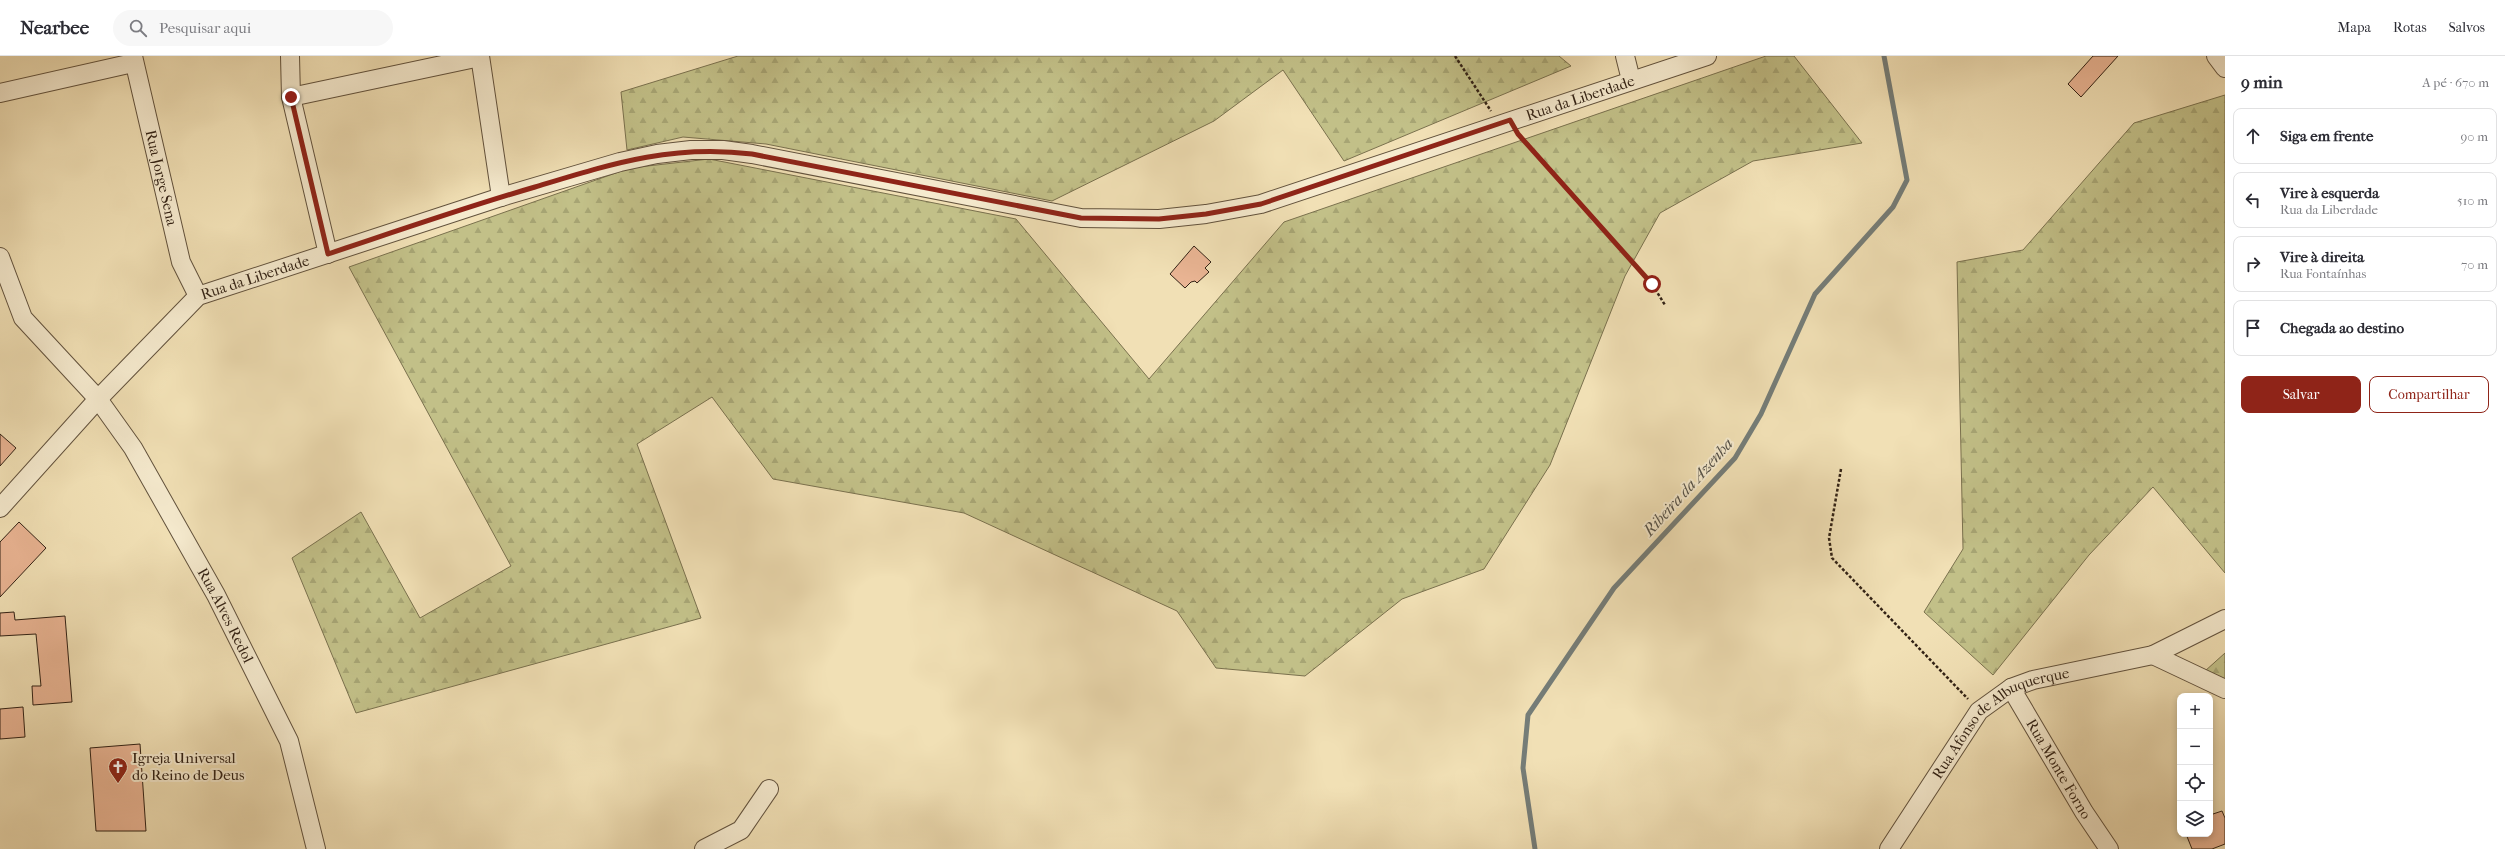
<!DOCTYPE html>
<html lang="pt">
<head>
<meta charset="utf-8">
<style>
  :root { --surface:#fff; --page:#f7f7f7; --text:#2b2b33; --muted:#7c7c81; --line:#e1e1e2; --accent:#8f2418 }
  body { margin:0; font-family:"IM FELL French Canon",serif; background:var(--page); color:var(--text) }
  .controls { position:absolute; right:12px; bottom:12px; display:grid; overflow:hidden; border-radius:8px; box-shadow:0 2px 6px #0003 }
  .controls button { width:36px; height:36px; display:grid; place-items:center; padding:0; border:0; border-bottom:1px solid var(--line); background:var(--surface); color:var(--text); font:20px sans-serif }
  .stop { position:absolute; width:12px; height:12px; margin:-9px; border:3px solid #8f2418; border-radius:50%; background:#fff }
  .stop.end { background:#8f2418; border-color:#fff; box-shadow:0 1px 4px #0008 }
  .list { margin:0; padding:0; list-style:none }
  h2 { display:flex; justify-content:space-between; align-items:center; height:52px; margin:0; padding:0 16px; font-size:17px }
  h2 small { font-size:13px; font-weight:400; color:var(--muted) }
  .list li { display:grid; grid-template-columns:26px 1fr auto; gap:12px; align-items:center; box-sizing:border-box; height:56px; margin:0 8px 8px; padding:0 8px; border:1px solid var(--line); border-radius:8px }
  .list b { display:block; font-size:15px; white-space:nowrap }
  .list p { margin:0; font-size:13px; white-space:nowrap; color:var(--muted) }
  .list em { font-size:13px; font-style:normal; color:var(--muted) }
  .actions { display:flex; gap:8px; padding:12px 16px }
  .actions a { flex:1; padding:9px 0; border:1px solid var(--accent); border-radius:8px; text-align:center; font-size:14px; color:var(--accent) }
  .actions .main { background:var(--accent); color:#fff }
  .icon { flex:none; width:22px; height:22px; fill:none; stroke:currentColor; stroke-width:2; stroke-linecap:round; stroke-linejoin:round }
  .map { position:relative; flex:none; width:2225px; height:793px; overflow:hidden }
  header { display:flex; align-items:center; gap:24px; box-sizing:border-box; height:56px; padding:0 20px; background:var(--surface); border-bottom:1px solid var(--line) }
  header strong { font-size:19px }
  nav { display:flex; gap:22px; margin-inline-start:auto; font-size:14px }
  .search { width:280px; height:36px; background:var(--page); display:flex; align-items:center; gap:10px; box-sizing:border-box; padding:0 14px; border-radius:22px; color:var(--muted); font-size:15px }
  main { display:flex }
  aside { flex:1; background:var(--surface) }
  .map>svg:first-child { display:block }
  .forest { fill:url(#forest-firs); stroke:#7a714e }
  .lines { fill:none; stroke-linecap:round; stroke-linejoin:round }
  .stream { stroke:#757d78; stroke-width:5 }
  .building { fill:#eab594; stroke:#322215 }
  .minor-casing { stroke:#62523d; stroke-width:20 }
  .path { stroke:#322215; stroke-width:2.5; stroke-dasharray:3 2; stroke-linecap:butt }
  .minor { stroke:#f6ebcf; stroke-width:18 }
  .route { stroke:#8f2418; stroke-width:5 }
  .labels { text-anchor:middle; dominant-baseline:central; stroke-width:4; stroke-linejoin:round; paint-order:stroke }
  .street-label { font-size:15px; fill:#322215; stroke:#f6ebcf }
  .poi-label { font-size:15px; fill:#322215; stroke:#f6ebcf; text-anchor:start }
  .water-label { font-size:16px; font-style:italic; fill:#535047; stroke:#f6ebcf }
</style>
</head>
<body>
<header>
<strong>Nearbee</strong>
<div class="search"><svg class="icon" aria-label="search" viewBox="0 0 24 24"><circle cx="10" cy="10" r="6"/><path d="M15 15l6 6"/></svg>Pesquisar aqui</div>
<nav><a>Mapa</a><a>Rotas</a><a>Salvos</a></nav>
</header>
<main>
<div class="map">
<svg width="2225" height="793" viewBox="0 0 2225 793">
  <defs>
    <pattern id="forest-firs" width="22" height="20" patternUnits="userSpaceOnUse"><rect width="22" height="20" fill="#c2c088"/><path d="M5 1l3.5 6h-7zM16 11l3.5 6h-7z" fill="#a7a574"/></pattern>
  </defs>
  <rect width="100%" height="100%" fill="#f1e0b5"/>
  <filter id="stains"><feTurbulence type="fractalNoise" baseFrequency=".005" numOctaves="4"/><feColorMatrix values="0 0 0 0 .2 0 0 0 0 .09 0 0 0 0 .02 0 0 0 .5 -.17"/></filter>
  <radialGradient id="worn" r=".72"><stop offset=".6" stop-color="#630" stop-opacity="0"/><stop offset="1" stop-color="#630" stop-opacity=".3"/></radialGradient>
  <g class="forest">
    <polygon points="738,0 1559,0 1571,10 1344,105 1283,14 1214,65 1052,145 766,88 683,81 627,94 621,36"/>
    <polygon points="1766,0 1794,0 1862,87 1753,105 1660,157 1625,220 1550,409 1484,513 1402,543 1305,620 1216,612 1177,555 964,457 773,423 712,341 637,388 701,562 356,657 292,502 361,456 420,562 511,510 349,211 630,112 709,103 1016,163 1149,323 1284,166"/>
    <polygon points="2225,39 2225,517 2153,431 2089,499 1993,619 1924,556 1963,493 1957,206 2023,194 2134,67"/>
    <polygon points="2225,597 2225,623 2205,615"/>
  </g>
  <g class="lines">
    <polyline class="stream" points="1535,793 1523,712 1528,659 1614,532 1735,402 1761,358 1815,238 1893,151 1907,124 1884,0"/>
  </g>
  <g class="building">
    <polygon points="2093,0 2118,0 2081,41 2068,28"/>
    <polygon points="1194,190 1211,206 1205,212 1209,216 1197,227 1195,225 1191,226 1185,232 1170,218"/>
    <polygon points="0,378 16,392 0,410"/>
    <polygon points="19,466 46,492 0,541 0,486"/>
    <polygon points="14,556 15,564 65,560 72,646 33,649 32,630 41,630 36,578 0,580 0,557"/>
    <polygon points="23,651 25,681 0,683 0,653"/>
    <polygon points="140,688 146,775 96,775 90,692"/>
    <polygon points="2222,755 2225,762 2225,788 2212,793 2192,793 2186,778 2210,778 2210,759"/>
  </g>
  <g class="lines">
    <g class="minor-casing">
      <g id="minor">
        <path id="s1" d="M 133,0 L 181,206 L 198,240"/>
        <polyline points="290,0 291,41 328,198"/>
        <polyline points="480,0 501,141"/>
        <polyline points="1625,0 1631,24"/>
        <polyline points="2216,0 2225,12"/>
        <polyline points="0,37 133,7"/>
        <polyline points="291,41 480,1"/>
        <path id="s2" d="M 0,201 L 23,262 L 98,343 L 133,392 L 216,539 L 289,685 L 316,793"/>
        <path id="s3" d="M 0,452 L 98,343 L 198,240 L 501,141 L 620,106 L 657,98 L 691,94 L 723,94 L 752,98 L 1081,162 L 1159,163 L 1206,158 L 1261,148 L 1707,0"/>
        <polyline points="2153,599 2225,633"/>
        <path id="s4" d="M 2011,632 L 2084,756 L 2109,793"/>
        <polyline points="704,793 741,774 769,733"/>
        <path id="s5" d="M 1889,793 L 1979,655 L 2011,632 L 2033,624 L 2153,599 L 2225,563"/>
      </g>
    </g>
    <g class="path">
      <polyline points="1455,0 1491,55"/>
      <polyline points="1520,79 1652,228 1665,249"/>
      <polyline points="1841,413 1829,482 1832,502 1968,643"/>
    </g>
    <use href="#minor" class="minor"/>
  </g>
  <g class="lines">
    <path class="route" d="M 291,41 L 328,198 C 397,175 466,151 535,131 C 611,108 671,88 752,98 L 1081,162 L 1159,163 L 1206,158 L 1261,148 L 1510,64 L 1518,78 L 1652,228"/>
  </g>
  <defs>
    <g id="church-pin" transform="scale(1)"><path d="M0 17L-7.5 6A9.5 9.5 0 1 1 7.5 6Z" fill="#8f2418" stroke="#f6ebcf"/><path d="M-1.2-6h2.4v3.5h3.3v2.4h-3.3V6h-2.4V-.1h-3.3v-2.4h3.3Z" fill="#fff"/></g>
  </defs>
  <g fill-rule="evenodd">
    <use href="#church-pin" x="118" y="711"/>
  </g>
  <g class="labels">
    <g class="street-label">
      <text stroke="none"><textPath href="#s3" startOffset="1719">Rua da Liberdade</textPath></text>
      <text stroke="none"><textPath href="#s1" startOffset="125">Rua Jorge Sena</textPath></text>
      <text stroke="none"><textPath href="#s3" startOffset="350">Rua da Liberdade</textPath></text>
      <text stroke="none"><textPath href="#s2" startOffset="427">Rua Alves Redol</textPath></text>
      <text stroke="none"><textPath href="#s5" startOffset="175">Rua Afonso de Albuquerque</textPath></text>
      <text stroke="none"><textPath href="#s4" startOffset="94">Rua Monte Forno</textPath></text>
    </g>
    <g class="poi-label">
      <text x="132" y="702">Igreja Universal<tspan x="132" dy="17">do Reino de Deus</tspan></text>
    </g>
    <g class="water-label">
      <text transform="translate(1688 431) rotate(-48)">Ribeira da Azenha</text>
    </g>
  </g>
  <rect width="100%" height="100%" filter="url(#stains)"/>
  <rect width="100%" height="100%" fill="url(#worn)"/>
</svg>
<div class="controls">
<button>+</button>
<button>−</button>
<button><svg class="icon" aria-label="locate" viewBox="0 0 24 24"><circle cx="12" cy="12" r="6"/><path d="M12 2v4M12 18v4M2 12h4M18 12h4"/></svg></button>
<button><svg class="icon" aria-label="layers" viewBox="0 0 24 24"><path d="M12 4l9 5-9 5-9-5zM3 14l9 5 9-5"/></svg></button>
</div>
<div class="stop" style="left:1652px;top:228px"></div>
<div class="stop end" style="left:291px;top:41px"></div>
</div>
<aside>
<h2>9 min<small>A pé · 670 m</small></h2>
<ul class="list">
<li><svg class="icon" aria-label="ahead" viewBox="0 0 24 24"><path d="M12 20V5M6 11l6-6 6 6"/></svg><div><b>Siga em frente</b></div><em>90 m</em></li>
<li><svg class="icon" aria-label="left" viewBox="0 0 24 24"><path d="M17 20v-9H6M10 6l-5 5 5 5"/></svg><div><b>Vire à esquerda</b><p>Rua da Liberdade</p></div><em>510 m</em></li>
<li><svg class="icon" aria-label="right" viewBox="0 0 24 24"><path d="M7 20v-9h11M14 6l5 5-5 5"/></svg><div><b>Vire à direita</b><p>Rua Fontaínhas</p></div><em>70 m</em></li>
<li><svg class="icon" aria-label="arrive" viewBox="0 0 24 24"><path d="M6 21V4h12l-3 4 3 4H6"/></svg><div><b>Chegada ao destino</b></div></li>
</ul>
<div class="actions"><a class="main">Salvar</a><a>Compartilhar</a></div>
</aside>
</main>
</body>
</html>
